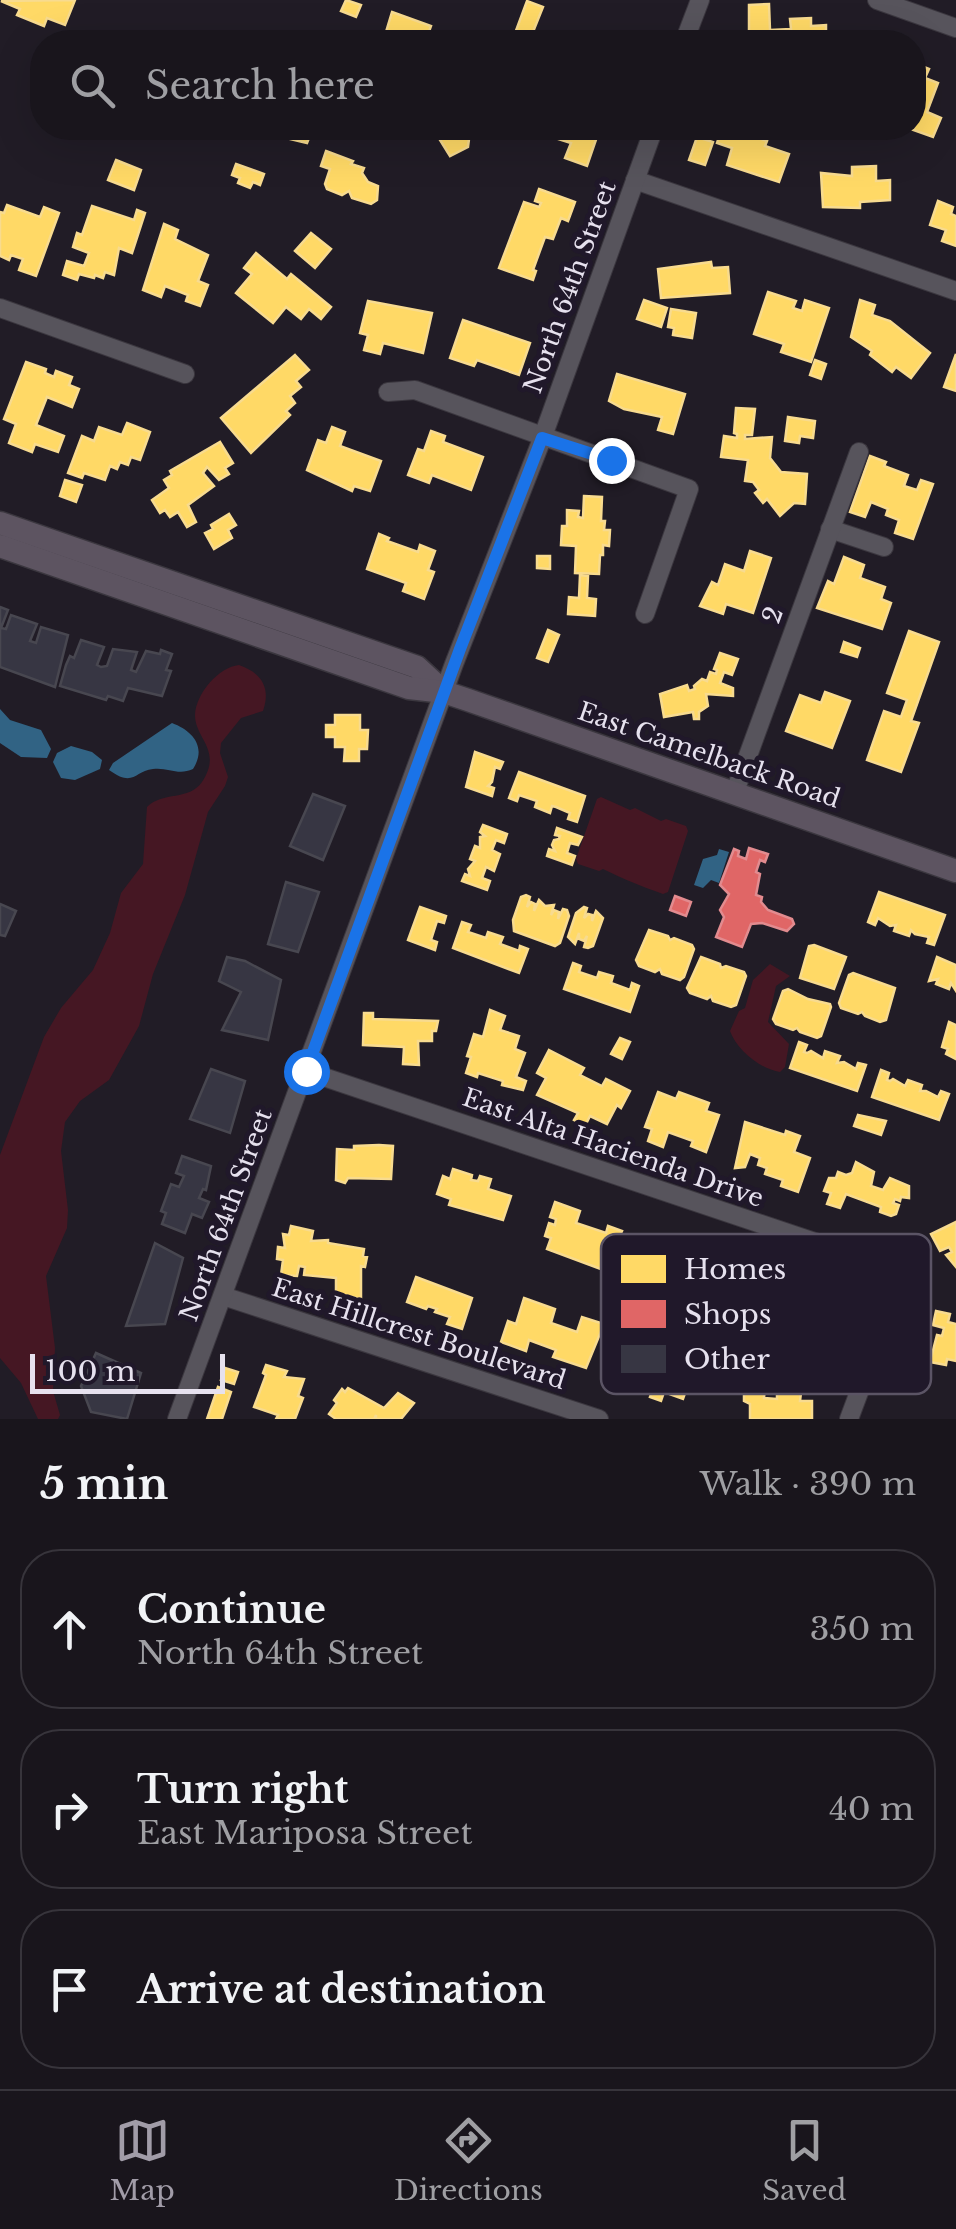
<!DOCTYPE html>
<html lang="en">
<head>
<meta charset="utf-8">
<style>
  :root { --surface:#19151c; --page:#221e25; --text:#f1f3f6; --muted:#9f9fa3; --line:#37343b; --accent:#a19ca8 }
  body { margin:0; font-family:"Libre Baskerville",serif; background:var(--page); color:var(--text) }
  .scale { position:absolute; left:30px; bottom:25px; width:195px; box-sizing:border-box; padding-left:10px; border:5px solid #e6e1ee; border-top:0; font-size:28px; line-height:35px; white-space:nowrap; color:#e6e1ee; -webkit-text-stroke:8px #20182a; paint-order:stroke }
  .stop { position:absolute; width:30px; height:30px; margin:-22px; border:8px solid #1a73e8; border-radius:50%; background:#fff }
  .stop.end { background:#1a73e8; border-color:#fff; box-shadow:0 2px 10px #0008 }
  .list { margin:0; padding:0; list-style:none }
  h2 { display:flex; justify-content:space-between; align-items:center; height:130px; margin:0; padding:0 40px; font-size:42px }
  h2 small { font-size:32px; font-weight:400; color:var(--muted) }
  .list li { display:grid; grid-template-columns:65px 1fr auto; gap:30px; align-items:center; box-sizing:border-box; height:160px; margin:0 20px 20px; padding:0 20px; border:2px solid var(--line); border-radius:40px }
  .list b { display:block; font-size:38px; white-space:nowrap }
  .list p { margin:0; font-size:32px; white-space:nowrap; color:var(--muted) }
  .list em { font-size:32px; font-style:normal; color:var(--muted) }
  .icon { flex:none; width:55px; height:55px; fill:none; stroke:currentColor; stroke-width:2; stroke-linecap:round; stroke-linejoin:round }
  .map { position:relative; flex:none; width:956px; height:1419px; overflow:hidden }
  .search { position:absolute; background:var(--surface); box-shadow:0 10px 40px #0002; left:30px; right:30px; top:30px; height:110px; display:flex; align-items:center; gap:25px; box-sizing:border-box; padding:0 35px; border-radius:40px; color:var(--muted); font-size:38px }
  .sheet { height:670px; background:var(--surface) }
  nav { display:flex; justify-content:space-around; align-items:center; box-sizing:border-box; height:140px; border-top:2px solid var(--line); background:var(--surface); font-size:28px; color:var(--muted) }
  nav a { display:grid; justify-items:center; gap:5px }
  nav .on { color:var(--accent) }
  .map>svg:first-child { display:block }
  .green { fill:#451723 }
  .water { fill:#316384 }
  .homes { fill:#ffd966; stroke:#f8db8f; stroke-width:2.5 }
  .shops { fill:#e06666; stroke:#e28b8f; stroke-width:2.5 }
  .building { fill:#373643; stroke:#484750; stroke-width:2.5 }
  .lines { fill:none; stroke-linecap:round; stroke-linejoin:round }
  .minor-casing { stroke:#3b373f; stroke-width:20 }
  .major-casing { stroke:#3b373f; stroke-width:25 }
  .minor { stroke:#57545c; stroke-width:18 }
  .major { stroke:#5d5461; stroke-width:22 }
  .route { stroke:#1a73e8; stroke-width:12 }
  .labels { text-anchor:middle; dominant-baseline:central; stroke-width:10; stroke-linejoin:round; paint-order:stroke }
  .street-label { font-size:25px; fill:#e6e1ee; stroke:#20182a }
  .key { fill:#20182a; stroke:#5b5465; stroke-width:2.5 }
  .key-label { font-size:28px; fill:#e6e1ee }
</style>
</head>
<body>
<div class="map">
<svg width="956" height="1419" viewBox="0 0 956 1419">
  <rect width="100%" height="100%" fill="#211c26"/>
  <g class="green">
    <path d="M 239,665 C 262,673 271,688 263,711 L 241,718 L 221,743 L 220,753 L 228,777 L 225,786 L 208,812 L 185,895 L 153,974 L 139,1026 L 109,1080 L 80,1101 L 65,1122 L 61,1151 L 68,1210 L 67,1228 L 46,1276 L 55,1348 L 53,1391 L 60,1415 L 58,1419 L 38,1419 L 21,1383 L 0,1358 L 0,1155 L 44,1037 L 61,1008 L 93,970 L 110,933 L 121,893 L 143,864 L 147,807 C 163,791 189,801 202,782 C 223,750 195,739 195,715 C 196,693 219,667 239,665 Z"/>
    <path d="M 601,797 L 630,810 L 635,808 L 661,821 L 666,819 L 686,826 L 688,831 L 668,892 L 663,894 C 641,886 623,879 603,869 L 599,871 L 578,864 L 576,859 L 597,799 Z"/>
    <path d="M 770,964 L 790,976 L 776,986 L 768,1022 L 789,1044 L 785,1067 L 780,1072 C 760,1069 737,1050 730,1031 L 739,1011 L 745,1008 L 753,980 Z"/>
  </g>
  <g class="water">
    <polygon points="0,709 10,720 41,730 51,749 47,758 21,757 0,743"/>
    <path d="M 172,723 C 193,731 207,747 193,769 C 178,776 168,767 153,769 C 134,771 134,788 109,770 L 113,763 Z"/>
    <polygon points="71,746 92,752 102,760 100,769 75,780 61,778 53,762 57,753"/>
    <polygon points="719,849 729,852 719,883 711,880 703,888 694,885 703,859 717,855"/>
  </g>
  <g class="homes">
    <polygon points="75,0 65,25 47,18 44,26 17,15 20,9 1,1"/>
    <polygon points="346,0 361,5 356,17 341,11"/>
    <polygon points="527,1 543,7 529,42 514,36"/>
    <polygon points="769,4 770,30 791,29 790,19 811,18 811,26 826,25 826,42 740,42 740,32 749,31 749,5"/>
    <polygon points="392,12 431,26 426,40 383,42"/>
    <polygon points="914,63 929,69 925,78 938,83 927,112 941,118 933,137 908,128 914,128"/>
    <polygon points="285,128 313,128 307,143 282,137"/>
    <polygon points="444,128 479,128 482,132 469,139 468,147 450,156 440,140 444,138"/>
    <polygon points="562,128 600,128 587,166 565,158 571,143 558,139"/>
    <polygon points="721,131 736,136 738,131 767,141 765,146 789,154 779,182 727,165 732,148 717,143"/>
    <polygon points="697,137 713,142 705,165 689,160"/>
    <polygon points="326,151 353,161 351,164 364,168 362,173 368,182 378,186 377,200 371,204 352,198 349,191 342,195 327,189 325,184 330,169 321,166"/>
    <polygon points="116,160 141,170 134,190 108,180"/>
    <polygon points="236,164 264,174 260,185 253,182 250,188 238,183 240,178 232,175"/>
    <polygon points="876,166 876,181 890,180 890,200 860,202 860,208 823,207 821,173 852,176 852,167"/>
    <polygon points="539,189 575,202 568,221 561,218 553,239 545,237 533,270 536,271 533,280 499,268 524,202 539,207 541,203 535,201"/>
    <polygon points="938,201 953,207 951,214 956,216 956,246 942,241 946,230 930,225"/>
    <polygon points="7,205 40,217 44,207 59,213 36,276 19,270 23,259 11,255 9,260 0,256 0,212 4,213"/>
    <polygon points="92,206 134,220 137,210 145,213 132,253 119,248 114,275 105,272 103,278 95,275 94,278 79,274 77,280 63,275 67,261 84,266 89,253 73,247 77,233 82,235"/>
    <polygon points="164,224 178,230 175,239 208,255 198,281 208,285 200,306 186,301 188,295 165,286 161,297 143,290"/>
    <polygon points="311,233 331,249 315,268 295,251"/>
    <polygon points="256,253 287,279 291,274 331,307 321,319 309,309 301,319 286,307 273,323 236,293 252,274 244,268"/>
    <polygon points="711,262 712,268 728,267 730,293 661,298 658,269"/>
    <polygon points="768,292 796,301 793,308 802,311 805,300 829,308 811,362 781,352 784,344 754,334"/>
    <polygon points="644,300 667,308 661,327 637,319"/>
    <polygon points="860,300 875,305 872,315 890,321 930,353 911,378 896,367 892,372 870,355 872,351 851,337"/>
    <polygon points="368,301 432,313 423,353 383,343 380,354 364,350 368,335 360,333"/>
    <polygon points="671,309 696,313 692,338 673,335 674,328 668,327"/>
    <polygon points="463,320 530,343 519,375 477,360 474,366 450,358"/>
    <polygon points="956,354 956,391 944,387"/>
    <polygon points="295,355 309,370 296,381 301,387 290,396 295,403 286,411 290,415 251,453 221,418"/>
    <polygon points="815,360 826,364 821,379 810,375"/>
    <polygon points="26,362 46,369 45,373 54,377 56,371 72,377 69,385 79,389 72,407 47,397 36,425 64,436 58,452 35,444 32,452 9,443 16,424 4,419"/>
    <polygon points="617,374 685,394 673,434 658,430 662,417 624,409 609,401"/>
    <polygon points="736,408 755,409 752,435 745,435 745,439 772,437 770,458 781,472 807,474 805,504 794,503 780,516 767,499 763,503 755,493 759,490 753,482 745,481 748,460 721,457 724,436 737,438 737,434 734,433"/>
    <polygon points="788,417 815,421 813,438 800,436 799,443 785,441"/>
    <polygon points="127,423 150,432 140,460 131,457 128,465 120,462 117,469 110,466 105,480 84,473 82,478 68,473 82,436 94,441 99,427 122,435"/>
    <polygon points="332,427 345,432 340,446 381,461 370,491 354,486 352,491 307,470 318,440 326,443"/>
    <polygon points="431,431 445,436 443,442 483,457 471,490 432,475 429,483 408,475 418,449 424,451"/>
    <polygon points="220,442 233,463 225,468 229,474 219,480 207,467 203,473 214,486 188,505 196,522 187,527 178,512 170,517 165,510 160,513 152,500 169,488 164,480 172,475 170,471"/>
    <polygon points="870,456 886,462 884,466 908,475 904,486 917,490 921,480 933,484 913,539 895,533 899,520 886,515 888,509 871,502 865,517 850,512"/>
    <polygon points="65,480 82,485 76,502 60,496"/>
    <polygon points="584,496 602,497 601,521 605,521 604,530 610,530 609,546 603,545 603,555 600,555 599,574 575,573 576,546 561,545 562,526 567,526 567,510 579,511 578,517 583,518"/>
    <polygon points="229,514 236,525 228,530 232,538 214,549 205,533 213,529 211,525"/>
    <polygon points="379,534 389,538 387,541 418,552 420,545 435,551 428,570 434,572 424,599 403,591 406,583 367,569"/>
    <polygon points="750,551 771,558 753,613 726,604 723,614 700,606 712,582 718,585 725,564 744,571"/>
    <polygon points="537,556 550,556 550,569 537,568"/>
    <polygon points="844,557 864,565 860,578 885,587 881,599 891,603 882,629 817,608 828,581 834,584"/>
    <polygon points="580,575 588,576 587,598 596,599 595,616 568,614 569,597 579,598"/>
    <polygon points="548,630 559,635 548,662 537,658"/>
    <polygon points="909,631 939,642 911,721 919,723 901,772 867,760 884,711 901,717 907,700 887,693"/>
    <polygon points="844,642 860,648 857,657 841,652"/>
    <polygon points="720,653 738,659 732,675 724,672 720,683 733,688 733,696 706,694 708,706 699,712 699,719 694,719 693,712 664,717 660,694 687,685 689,691 695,689 694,686 702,679 707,681 710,672 716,674 717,670 714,669"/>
    <polygon points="825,692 850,701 832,748 786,731 800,695 821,703"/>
    <polygon points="335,715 360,715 360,730 368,730 367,749 359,749 359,761 344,761 345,747 335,747 335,737 326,737 326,725 335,725"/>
    <polygon points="475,752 503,762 500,769 495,767 492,782 488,786 494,788 492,796 466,787"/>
    <polygon points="519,772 585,796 577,822 568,819 570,813 556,807 552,806 550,813 535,807 537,801 519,795 517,801 509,798"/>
    <polygon points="483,825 507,834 504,843 496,840 492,850 500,854 494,871 486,867 482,878 490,881 487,890 462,881 465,874 470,876 468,869 475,861 470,859 475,846 480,848 480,837 485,836 480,832"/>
    <polygon points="557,828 582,837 578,845 570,843 567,853 575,856 572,865 547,856 549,849 555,851 552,845 554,840 559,839 560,836 555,835"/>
    <polygon points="879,892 945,915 934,945 927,943 929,937 915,934 911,930 909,936 894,931 896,925 890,926 878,918 875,925 868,922"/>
    <polygon points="526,895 530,897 527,907 531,902 535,904 534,911 539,900 545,906 554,905 551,915 554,910 559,912 558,919 563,909 567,910 569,916 560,943 555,946 514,931 513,920 521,897"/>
    <polygon points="420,907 446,916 444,923 437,921 436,924 431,940 437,942 435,950 408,940"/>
    <polygon points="584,907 587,908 584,918 588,914 592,915 592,921 596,911 603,918 593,946 588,948 584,947 587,936 584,941 579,939 579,933 575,944 568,937 576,913"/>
    <polygon points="462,922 471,925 468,932 486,938 488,932 503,937 500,944 519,951 520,946 528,949 519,973 453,948"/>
    <polygon points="649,930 668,936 670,940 674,938 692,945 694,949 684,977 680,980 662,974 660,969 655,972 639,966 636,960"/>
    <polygon points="814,945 846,957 834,989 800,978 809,946"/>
    <polygon points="701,957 720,964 721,968 726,966 744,972 746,976 736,1005 731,1007 713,1001 711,996 707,999 690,993 687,988"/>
    <polygon points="937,957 956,965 956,991 951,983 949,989 936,984 938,979 929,981"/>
    <polygon points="573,963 581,966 579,972 597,978 599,972 613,976 611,983 630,990 632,983 639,986 630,1012 564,989"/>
    <polygon points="853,973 895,988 886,1020 880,1022 865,1016 862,1012 858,1014 841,1008 839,1003 849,975"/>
    <polygon points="788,989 808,999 830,1004 831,1007 821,1036 817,1038 800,1032 797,1028 793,1030 776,1024 773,1019 783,991"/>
    <polygon points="490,1010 505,1016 500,1030 519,1036 515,1049 525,1053 516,1077 526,1081 523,1090 502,1085 503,1081 478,1073 477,1077 466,1073 471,1057 467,1056 474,1034 483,1037"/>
    <polygon points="364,1013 373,1013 373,1019 438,1021 436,1031 432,1031 432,1041 418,1041 419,1065 403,1064 404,1047 363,1045"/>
    <polygon points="949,1022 956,1025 956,1059 946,1054 948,1049 942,1047"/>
    <polygon points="620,1038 630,1042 622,1059 611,1054"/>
    <polygon points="799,1042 807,1045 804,1052 807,1053 811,1051 823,1058 825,1051 840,1056 837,1063 844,1062 856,1069 858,1063 866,1065 857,1091 790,1068"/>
    <polygon points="549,1050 584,1068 580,1075 602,1086 606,1079 630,1091 621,1108 617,1105 607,1124 590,1116 585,1126 574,1120 578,1113 537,1095 546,1078 537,1073"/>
    <polygon points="881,1070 889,1073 887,1080 890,1081 893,1079 905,1086 908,1080 922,1085 920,1091 926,1091 938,1097 941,1091 949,1094 939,1120 872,1097"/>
    <polygon points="658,1092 676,1099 679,1092 709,1103 706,1111 719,1115 706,1152 691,1146 693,1141 668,1132 663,1147 648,1141 652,1129 645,1127"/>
    <polygon points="858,1115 886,1121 881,1135 854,1126"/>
    <polygon points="745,1122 785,1135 786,1131 800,1136 794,1152 810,1158 798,1192 781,1186 783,1180 765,1174 767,1168 758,1165 760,1158 750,1154 745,1167 735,1168"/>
    <polygon points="379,1145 393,1146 391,1179 348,1178 345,1183 336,1180 337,1149 354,1150 354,1146"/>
    <polygon points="856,1162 874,1172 871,1186 883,1190 890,1178 909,1186 909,1198 901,1197 900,1201 895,1199 893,1203 899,1205 896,1214 891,1216 880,1212 881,1207 846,1194 840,1208 827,1204 831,1193 824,1191 829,1178 836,1178 838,1172 846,1175 852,1173"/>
    <polygon points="453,1169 472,1175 471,1180 478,1181 480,1176 491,1179 488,1189 511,1196 503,1220 449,1205 451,1199 437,1194 443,1176 450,1179"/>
    <polygon points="555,1202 580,1211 576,1223 606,1233 608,1226 622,1231 612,1253 629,1258 620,1282 604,1275 606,1271 547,1249 551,1238 545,1236 549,1223 555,1225 556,1219 550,1217"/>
    <polygon points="956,1222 956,1267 946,1255 952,1252 949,1247 940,1251 931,1234"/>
    <polygon points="291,1226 313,1231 311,1241 328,1240 328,1243 364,1249 363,1256 367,1257 365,1267 361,1266 361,1299 336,1293 336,1278 304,1275 305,1267 299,1266 297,1276 281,1275 283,1260 277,1259 278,1247 285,1248 283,1234 289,1235"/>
    <polygon points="416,1277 472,1298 462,1329 447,1324 450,1317 435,1312 437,1309 428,1306 426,1309 407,1302"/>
    <polygon points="524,1298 555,1309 551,1323 577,1332 582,1317 604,1324 586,1368 553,1357 556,1350 529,1340 526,1351 501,1342 508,1321 516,1324"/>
    <polygon points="936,1311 950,1314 948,1322 956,1324 956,1361 947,1359 946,1365 930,1362 937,1335 942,1336 944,1328 933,1325"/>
    <polygon points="656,1341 676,1348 674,1355 684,1358 678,1376 682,1370 692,1373 683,1399 664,1392 661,1401 650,1397 653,1389 623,1375 630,1354 650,1360"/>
    <polygon points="266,1365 287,1371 284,1377 304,1379 298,1396 303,1398 295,1419 276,1419 278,1415 254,1407 266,1375 263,1373"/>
    <polygon points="225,1368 238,1372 234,1384 221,1380"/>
    <polygon points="744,1375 759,1376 758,1387 765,1387 764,1398 777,1399 777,1391 801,1393 800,1401 812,1401 812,1419 750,1419 750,1404 744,1401"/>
    <polygon points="218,1387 231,1392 222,1419 207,1419"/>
    <polygon points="348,1388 384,1408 398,1393 414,1403 401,1419 376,1419 376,1415 374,1419 336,1419 329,1414 337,1403 334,1400 342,1389 345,1392"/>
  </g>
  <g class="shops">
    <polygon points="749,848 768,854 765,862 760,860 756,872 760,874 756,895 762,897 761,902 768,910 792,919 794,924 787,931 762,923 751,924 742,947 716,937 724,917 720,910 729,894 720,885 734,849 739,851 738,856 746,859"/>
    <polygon points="675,896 691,902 686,916 670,910"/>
  </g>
  <g class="building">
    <polygon points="0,607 8,610 1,628 6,629 11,615 37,624 30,641 36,643 41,627 68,635 55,687 0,667"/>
    <polygon points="81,640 104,647 97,665 101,667 107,666 113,649 137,652 131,670 136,672 146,651 160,654 161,650 172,654 166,670 171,671 162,696 128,688 123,701 108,696 106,700 60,686 66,665 70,656 74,658"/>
    <polygon points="313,794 345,806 323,860 290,846"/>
    <polygon points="286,882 319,892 298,952 268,944"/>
    <polygon points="0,904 16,911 5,936 0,935"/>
    <polygon points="227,957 245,961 281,980 268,1040 222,1030 241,992 219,981"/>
    <polygon points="211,1069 245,1081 230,1133 190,1119"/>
    <polygon points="182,1156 211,1166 206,1190 203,1189 199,1198 209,1202 202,1218 192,1214 185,1233 162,1224 166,1213 161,1211 171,1184 179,1187 184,1176 176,1173"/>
    <polygon points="155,1243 183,1258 165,1324 126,1326"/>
    <polygon points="96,1353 141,1373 127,1419 91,1412 81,1386"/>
  </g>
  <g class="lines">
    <g class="minor-casing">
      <g id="minor">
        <polyline points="877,0 956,28"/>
        <polyline points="684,42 700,0"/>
        <polyline points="635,180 956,291"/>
        <polyline points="0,308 185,374"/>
        <polyline points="388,392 415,390 689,489 645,614"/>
        <polyline points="830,529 884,547"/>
        <polyline points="734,794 859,452"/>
        <polyline points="306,1071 904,1272 849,1419"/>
        <polyline points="223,1296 599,1419"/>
        <polyline points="177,1419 454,664 542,439 654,128"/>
      </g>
    </g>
    <g class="major-casing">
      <g id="major">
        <polyline points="0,523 417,667 444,692"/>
        <polyline points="0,546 409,688 444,692 468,700 956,871"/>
      </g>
    </g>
    <use href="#minor" class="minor"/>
    <use href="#major" class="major"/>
  </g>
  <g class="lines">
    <polyline class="route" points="306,1071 460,649 542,438 611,460"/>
  </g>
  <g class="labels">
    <g class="street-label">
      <text transform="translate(570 287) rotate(-70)">North 64th Street</text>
      <text transform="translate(773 615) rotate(-70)">2</text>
      <text transform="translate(709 755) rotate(19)">East Camelback Road</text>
      <text transform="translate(613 1148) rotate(19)">East Alta Hacienda Drive</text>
      <text transform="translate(226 1215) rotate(-70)">North 64th Street</text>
      <text transform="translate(419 1334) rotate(18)">East Hillcrest Boulevard</text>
    </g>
  </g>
  <rect x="601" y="1234" width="330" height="160" rx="15" class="key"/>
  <rect x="621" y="1255" width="45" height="28" fill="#ffd966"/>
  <rect x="621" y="1300" width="45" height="28" fill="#e06666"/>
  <rect x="621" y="1345" width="45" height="28" fill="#373643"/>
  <g class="key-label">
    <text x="684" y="1279">Homes</text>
    <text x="684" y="1324">Shops</text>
    <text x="684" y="1369">Other</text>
  </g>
</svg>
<div class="scale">100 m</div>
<div class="stop" style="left:306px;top:1071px"></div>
<div class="stop end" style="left:611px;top:460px"></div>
<div class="search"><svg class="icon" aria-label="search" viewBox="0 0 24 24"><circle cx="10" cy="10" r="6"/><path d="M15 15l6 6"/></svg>Search here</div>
</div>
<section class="sheet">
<h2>5 min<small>Walk · 390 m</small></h2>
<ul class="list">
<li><svg class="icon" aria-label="ahead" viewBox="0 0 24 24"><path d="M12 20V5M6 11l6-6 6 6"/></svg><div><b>Continue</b><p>North 64th Street</p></div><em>350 m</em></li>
<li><svg class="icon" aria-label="right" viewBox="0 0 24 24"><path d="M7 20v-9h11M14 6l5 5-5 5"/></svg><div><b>Turn right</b><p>East Mariposa Street</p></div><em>40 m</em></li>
<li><svg class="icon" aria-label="arrive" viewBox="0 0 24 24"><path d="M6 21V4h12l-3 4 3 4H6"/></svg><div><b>Arrive at destination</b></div></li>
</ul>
</section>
<nav>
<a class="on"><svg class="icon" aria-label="map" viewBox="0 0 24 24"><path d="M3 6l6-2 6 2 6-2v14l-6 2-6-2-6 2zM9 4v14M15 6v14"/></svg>Map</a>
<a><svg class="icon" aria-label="directions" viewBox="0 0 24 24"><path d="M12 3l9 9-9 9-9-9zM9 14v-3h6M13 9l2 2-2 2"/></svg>Directions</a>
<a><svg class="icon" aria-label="saved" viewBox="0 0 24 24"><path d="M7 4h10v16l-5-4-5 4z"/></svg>Saved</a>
</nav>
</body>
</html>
